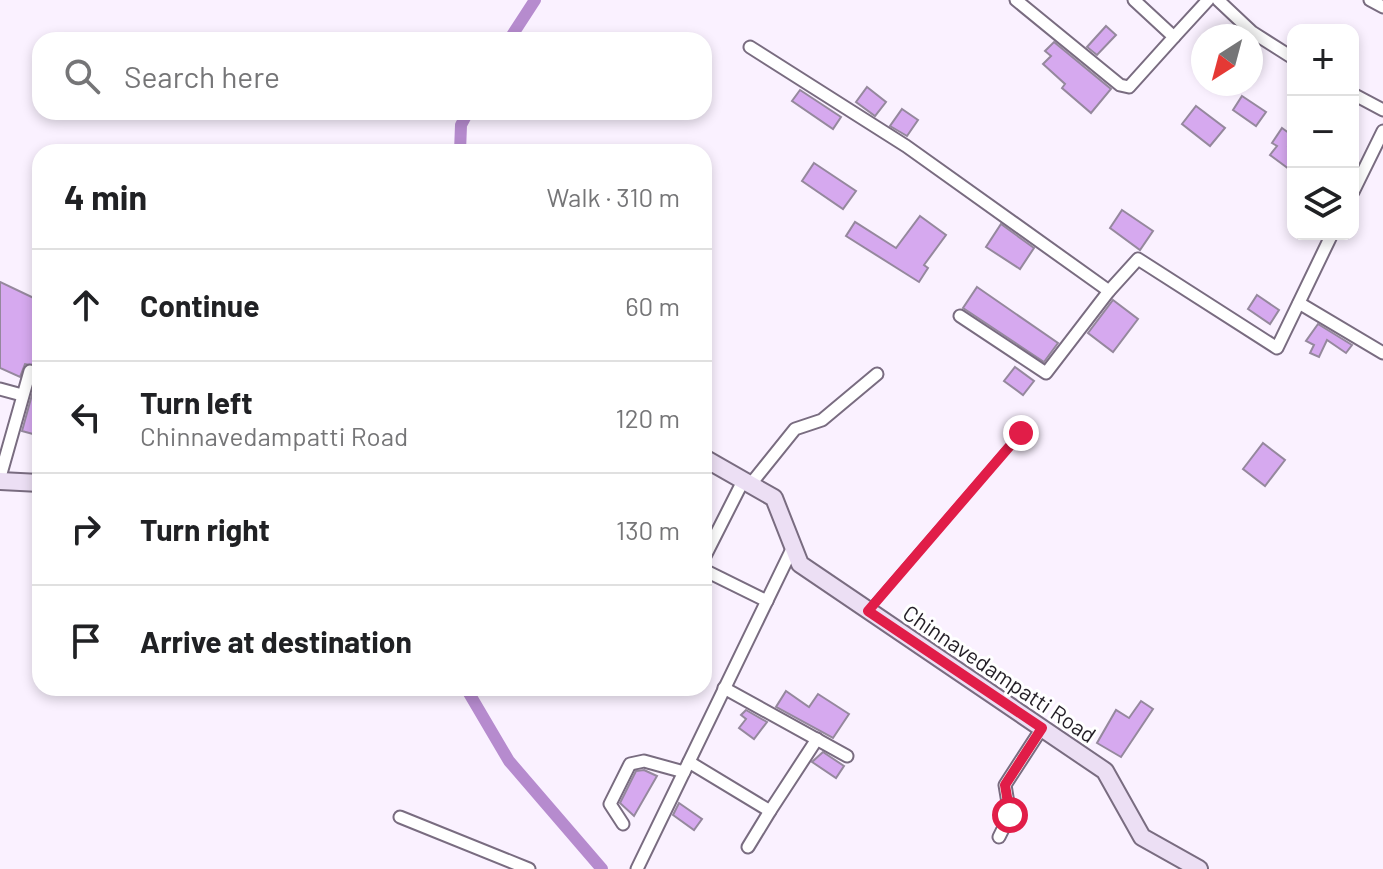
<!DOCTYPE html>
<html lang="en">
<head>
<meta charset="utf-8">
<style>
  :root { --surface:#fff; --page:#f2f2f2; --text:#202124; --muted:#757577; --line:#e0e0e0 }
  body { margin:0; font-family:Barlow,sans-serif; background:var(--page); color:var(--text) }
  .controls { position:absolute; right:24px; top:24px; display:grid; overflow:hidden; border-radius:16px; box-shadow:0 4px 12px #0003 }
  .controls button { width:72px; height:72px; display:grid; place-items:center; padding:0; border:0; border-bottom:2px solid var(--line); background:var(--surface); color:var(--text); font:40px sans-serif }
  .compass { position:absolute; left:1191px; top:24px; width:72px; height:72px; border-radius:50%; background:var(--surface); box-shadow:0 4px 12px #0003; rotate:216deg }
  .stop { position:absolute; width:24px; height:24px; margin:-18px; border:6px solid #e11d48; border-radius:50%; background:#fff }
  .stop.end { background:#e11d48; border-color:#fff; box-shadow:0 2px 8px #0008 }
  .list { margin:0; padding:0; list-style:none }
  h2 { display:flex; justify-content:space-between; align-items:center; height:104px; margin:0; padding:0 32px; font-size:34px }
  h2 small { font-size:26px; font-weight:400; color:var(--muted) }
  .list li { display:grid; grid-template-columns:52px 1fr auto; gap:24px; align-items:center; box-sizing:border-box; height:112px; padding:0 32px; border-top:2px solid var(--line) }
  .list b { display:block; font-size:30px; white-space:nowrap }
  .list p { margin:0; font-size:26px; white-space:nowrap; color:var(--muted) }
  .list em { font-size:26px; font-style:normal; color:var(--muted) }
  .icon { flex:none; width:44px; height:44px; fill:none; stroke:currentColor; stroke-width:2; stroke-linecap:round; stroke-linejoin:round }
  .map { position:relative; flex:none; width:1383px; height:869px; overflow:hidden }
  .search { position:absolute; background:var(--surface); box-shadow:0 4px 12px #0003; left:32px; top:32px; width:680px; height:88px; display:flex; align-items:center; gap:20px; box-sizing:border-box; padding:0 28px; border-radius:24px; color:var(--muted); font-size:30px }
  .panel { position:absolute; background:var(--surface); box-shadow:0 4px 12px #0003; left:32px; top:144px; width:680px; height:552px; border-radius:24px }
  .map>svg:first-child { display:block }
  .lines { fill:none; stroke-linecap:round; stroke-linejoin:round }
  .canal { stroke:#b68bce; stroke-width:12 }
  .building { fill:#d6a9ef; stroke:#95889d; stroke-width:2 }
  .lane-casing { stroke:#796c80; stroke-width:9 }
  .street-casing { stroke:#796c80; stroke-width:15 }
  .secondary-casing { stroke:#796c80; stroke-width:20 }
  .lane { stroke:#fff; stroke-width:5 }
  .street { stroke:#fff; stroke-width:11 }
  .secondary { stroke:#ecdff4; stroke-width:16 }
  .route { stroke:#e11d48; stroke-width:10 }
  .labels { text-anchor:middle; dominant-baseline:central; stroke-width:6; stroke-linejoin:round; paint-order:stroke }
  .street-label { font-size:22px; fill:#231e26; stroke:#fff }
</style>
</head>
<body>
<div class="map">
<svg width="1383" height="869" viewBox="0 0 1383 869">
  <rect width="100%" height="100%" fill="#faf1ff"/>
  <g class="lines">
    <g class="canal">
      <polyline points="509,40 535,0"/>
      <polyline points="460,152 461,125 468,112"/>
      <polyline points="466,688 509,761 602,869"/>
    </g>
  </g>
  <g class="building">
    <polygon points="1106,26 1116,35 1097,55 1087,47"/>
    <polygon points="1054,42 1111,89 1091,113 1062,88 1065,84 1043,64 1051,56 1045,51"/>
    <polygon points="867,87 886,102 875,116 856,102"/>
    <polygon points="800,90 841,117 833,129 792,101"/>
    <polygon points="1242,96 1266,112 1256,126 1233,110"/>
    <polygon points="1196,106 1225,128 1210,146 1182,124"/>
    <polygon points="902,109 918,120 907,136 890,126"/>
    <polygon points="1282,128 1293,136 1288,146 1293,150 1293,172 1270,155 1277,146 1272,143"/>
    <polygon points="814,163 856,191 843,209 802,181"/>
    <polygon points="1122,210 1153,231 1140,250 1110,228"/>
    <polygon points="920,216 946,235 924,265 928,268 919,282 846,236 855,222 896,248"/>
    <polygon points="1001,224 1034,248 1020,269 986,247"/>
    <polygon points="0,282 40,301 40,436 22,431 38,373 37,366 25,364 20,377 0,368"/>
    <polygon points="977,287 1058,343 1044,362 963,308"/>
    <polygon points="1257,295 1279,310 1270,324 1248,309"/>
    <polygon points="1113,300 1138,319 1113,352 1088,333"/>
    <polygon points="1318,324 1352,345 1346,353 1327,340 1319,357 1310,353 1314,345 1306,341"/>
    <polygon points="1015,367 1034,381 1023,395 1004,381"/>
    <polygon points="1263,443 1285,460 1265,486 1243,469"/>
    <polygon points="786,691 809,707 818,694 849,714 833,738 776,707"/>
    <polygon points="1141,701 1153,709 1121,757 1097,743 1116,710 1129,718"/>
    <polygon points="746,710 767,722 754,739 739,728 746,719 741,715"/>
    <polygon points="823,752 844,766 836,778 812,762"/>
    <polygon points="644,770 657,776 634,816 620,803 636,771"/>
    <polygon points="679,803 702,819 694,830 673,815"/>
  </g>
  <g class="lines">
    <g class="lane-casing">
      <polyline id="lane" points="871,607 1021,433"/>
    </g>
    <g class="street-casing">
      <g id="street">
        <polyline points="1016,0 1120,85 1129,87 1174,37 1134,0"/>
        <polyline points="1218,0 1252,32 1293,58"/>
        <polyline points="1370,0 1383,7"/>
        <polyline points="1174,37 1208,0"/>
        <polyline points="750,47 906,146 1109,291 1138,259 1277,348 1332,234"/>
        <polyline points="1353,94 1383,110"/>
        <polyline points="1353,192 1383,131"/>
        <polyline points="1299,303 1383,353"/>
        <polyline points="960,316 1046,373 1109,291"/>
        <polyline points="0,389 22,395"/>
        <polyline points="0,477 30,371"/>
        <polyline points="750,485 795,429 822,420 877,374"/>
        <polyline points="704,558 743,481"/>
        <polyline points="704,570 767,601"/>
        <polyline points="724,688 847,756"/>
        <polyline points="689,762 770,811 817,739"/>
        <polyline points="400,817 529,869"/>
        <polyline points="623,824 610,804 630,764 644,761 684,772"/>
        <polyline points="999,837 1010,815 1005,785 1042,728"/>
        <polyline points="748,847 770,811"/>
        <polyline points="637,869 793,547"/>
      </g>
    </g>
    <g class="secondary-casing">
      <g id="secondary">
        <polyline points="704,458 774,498 800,564 1105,771 1142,837 1199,869"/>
        <polyline points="0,481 40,483"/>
      </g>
    </g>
    <use href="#lane" class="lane"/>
    <use href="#street" class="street"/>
    <use href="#secondary" class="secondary"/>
  </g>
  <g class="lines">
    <polyline class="route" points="1010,815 1005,785 1042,728 868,611 1021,433"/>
  </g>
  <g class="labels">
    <g class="street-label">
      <text transform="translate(1000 673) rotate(34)">Chinnavedampatti Road</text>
    </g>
  </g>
</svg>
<div class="controls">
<button>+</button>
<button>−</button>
<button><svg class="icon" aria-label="layers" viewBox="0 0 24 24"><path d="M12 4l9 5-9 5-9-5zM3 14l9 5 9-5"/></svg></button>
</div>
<svg class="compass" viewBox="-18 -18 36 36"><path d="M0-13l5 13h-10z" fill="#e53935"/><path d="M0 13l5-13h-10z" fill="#757577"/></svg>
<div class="stop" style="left:1010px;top:815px"></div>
<div class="stop end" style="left:1021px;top:433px"></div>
<div class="search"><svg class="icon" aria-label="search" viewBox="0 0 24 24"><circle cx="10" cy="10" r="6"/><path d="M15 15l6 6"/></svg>Search here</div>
<section class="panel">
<h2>4 min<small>Walk · 310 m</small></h2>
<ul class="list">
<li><svg class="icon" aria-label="ahead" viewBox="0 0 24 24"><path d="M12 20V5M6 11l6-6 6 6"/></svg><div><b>Continue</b></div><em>60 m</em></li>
<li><svg class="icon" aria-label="left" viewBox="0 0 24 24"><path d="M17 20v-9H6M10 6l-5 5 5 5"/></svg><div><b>Turn left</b><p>Chinnavedampatti Road</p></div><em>120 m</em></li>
<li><svg class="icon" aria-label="right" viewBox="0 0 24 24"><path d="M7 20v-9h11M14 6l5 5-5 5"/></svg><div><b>Turn right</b></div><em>130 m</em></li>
<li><svg class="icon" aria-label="arrive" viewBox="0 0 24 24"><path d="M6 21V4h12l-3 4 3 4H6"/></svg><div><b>Arrive at destination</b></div></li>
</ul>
</section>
</div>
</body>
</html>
